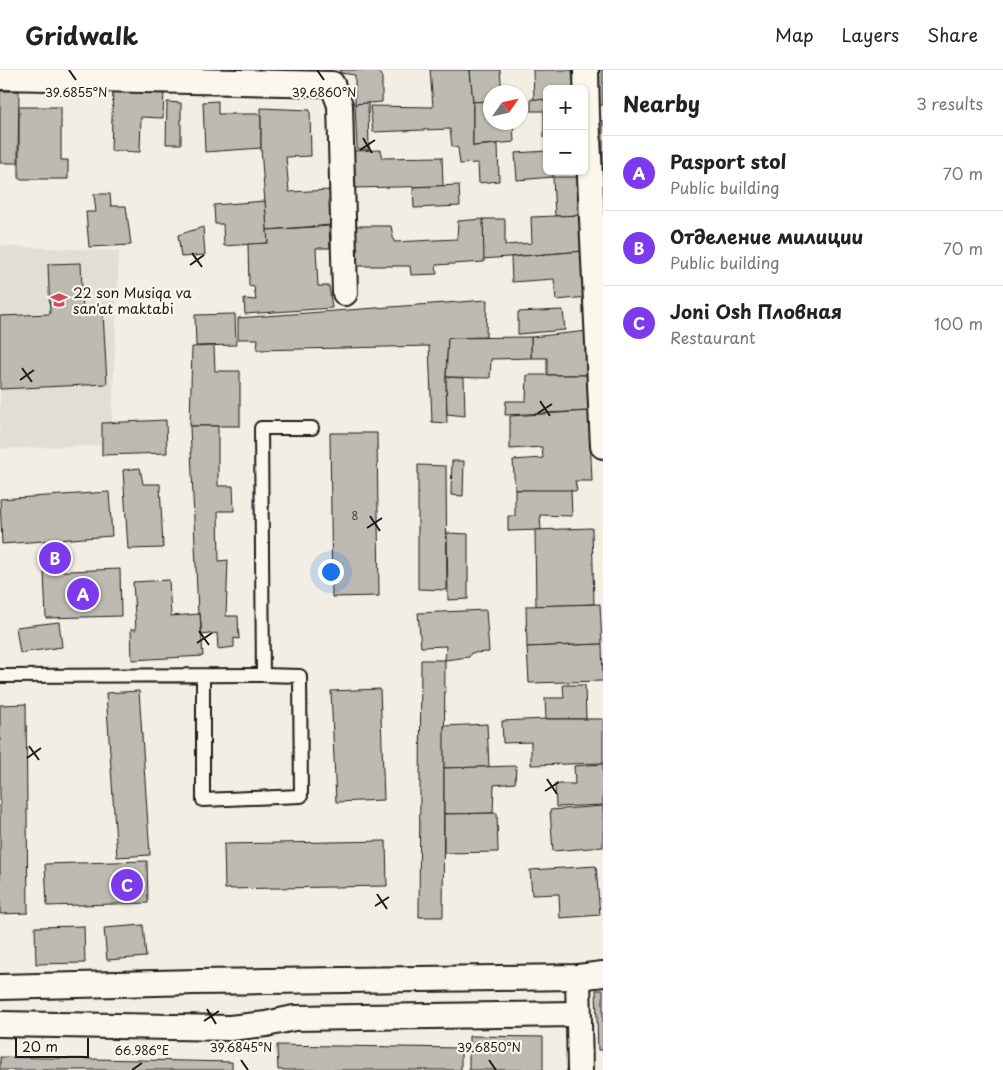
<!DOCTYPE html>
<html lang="en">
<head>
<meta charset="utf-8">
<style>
  :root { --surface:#fff; --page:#f6f6f6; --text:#222; --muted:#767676; --line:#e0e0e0; --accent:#7c3aed }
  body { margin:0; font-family:"Playpen Sans",sans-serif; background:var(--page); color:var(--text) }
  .controls { position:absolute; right:15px; top:15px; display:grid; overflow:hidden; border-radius:8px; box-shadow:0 1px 4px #0004 }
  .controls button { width:45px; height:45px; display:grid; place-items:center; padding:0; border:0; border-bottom:1px solid var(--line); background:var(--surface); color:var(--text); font:25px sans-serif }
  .compass { position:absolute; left:483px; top:15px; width:45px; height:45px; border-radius:50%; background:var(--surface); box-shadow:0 1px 4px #0004; rotate:56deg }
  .scale { position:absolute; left:15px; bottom:12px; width:74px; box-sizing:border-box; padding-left:5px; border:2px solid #1c1c1c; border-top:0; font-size:14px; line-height:18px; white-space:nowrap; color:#1c1c1c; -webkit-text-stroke:4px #fbf7ec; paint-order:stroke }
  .you { position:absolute; left:330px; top:501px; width:18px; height:18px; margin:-12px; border:4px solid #fff; border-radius:50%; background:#1a73e8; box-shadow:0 0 0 8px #1a73e833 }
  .badge { display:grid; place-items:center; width:32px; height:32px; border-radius:50%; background:var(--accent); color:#fff; font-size:16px; font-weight:700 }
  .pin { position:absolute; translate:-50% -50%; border:2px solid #fff; box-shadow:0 1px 5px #0006 }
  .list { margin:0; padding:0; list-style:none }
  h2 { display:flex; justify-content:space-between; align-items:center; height:65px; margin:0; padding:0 20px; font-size:21px }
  h2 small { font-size:16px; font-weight:400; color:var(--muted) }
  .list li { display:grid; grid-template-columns:32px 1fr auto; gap:15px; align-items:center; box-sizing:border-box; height:75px; padding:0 20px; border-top:1px solid var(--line) }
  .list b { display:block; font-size:19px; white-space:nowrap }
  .list p { margin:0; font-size:16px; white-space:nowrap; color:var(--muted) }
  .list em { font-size:16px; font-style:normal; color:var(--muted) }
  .map { position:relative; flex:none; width:603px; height:1000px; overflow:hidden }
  header { display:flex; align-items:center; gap:30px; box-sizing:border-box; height:70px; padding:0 25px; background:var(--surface); border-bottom:1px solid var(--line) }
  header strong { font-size:24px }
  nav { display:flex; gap:28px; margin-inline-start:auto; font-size:18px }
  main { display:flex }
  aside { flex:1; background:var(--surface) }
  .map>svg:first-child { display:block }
  .built { fill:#e2ded5 }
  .building { fill:#bdbab1; stroke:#1c1c1c }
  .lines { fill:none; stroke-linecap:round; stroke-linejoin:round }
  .service-casing { stroke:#1c1c1c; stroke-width:16 }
  .minor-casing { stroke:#1c1c1c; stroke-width:28 }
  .service { stroke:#fbf7ec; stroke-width:12 }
  .minor { stroke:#fbf7ec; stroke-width:24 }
  .ticks { fill:none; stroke:#1c1c1c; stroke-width:2 }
  .labels { text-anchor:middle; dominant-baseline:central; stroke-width:4.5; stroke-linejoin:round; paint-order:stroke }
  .number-label { font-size:11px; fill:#444441 }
  .poi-label { font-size:14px; fill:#1c1c1c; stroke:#fbf7ec; text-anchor:start }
  .ticks-label { font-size:12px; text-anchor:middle; fill:#1c1c1c; stroke:#fbf7ec; stroke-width:4.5; stroke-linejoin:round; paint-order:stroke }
</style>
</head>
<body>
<header>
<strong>Gridwalk</strong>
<nav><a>Map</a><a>Layers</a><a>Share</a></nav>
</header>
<main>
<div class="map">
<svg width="603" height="1000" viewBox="0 0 603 1000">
  <rect width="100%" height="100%" fill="#f2eee4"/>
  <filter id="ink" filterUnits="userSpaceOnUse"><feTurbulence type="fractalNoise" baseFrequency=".02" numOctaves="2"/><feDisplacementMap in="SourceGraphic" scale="10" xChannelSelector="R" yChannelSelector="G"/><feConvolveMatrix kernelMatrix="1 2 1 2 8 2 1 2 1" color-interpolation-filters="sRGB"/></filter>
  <g filter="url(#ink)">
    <polygon class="built" points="0,176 119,181 111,375 0,379"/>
    <g class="building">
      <polygon points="340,0 376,0 382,5 382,32 355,34 355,5 341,3"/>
      <polygon points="430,0 470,0 473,32 473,76 498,74 499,111 479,113 478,93 460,94 458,78 452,76 450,59 373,62 370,36 433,37"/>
      <polygon points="470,0 500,0 502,22 490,22 490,31 473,32"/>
      <polygon points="533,0 572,0 574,19 547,19 547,30 534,30"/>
      <polygon points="597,0 603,0 603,35 598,35"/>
      <polygon points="113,16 164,18 163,48 141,47 140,82 111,81"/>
      <polygon points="0,21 19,21 18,93 0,93"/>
      <polygon points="531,29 547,30 547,68 544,68 544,41 531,41"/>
      <polygon points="218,31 218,44 261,44 261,78 205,82 203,32"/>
      <polygon points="490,31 490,52 513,52 514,72 473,76 473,32"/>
      <polygon points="167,32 181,33 181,74 166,74"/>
      <polygon points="368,33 369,79 357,79 355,34"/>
      <polygon points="19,37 61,37 61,90 68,90 68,109 19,109"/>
      <polygon points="261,38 310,40 311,86 286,87 289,122 331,120 332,155 267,160 261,78"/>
      <polygon points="599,51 603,51 603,124 592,121 592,60"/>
      <polygon points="381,80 382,88 442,87 443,116 352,118 351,81"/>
      <polygon points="547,81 547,101 553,101 553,107 517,110 515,83"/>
      <polygon points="553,107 580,107 582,145 555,146"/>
      <polygon points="459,115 460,136 414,138 413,117"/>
      <polygon points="94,124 110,124 111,136 126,136 131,175 89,177 86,142 96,142"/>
      <polygon points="265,131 268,173 224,176 223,154 215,154 214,135"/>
      <polygon points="582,145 584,181 483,189 483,149 505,149 505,175 532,173 531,147"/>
      <polygon points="483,149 484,192 436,195 437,204 411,205 410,196 355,196 353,156 391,156 394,172 457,169 458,151"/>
      <polygon points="329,156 330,178 316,178 318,216 329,216 332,238 245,244 244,229 256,230 254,217 249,216 248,174 268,173 267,160"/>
      <polygon points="203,157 205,185 181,187 178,165"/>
      <polygon points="584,181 588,227 556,230 554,209 512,212 511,187"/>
      <polygon points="81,193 83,244 103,243 107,314 0,319 0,246 50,244 48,194"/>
      <polygon points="487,230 486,267 448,268 446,307 447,353 432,352 429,276 257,280 258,269 238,269 238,248"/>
      <polygon points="563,240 565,260 518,264 518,242"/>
      <polygon points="235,244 236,275 196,276 195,245"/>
      <polygon points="588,261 589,305 547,305 547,288 531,288 531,267"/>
      <polygon points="531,267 531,288 491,289 490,308 446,307 448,268"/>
      <polygon points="214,276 215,301 240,301 240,356 190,356 192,277"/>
      <polygon points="527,305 589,305 589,341 505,345 506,331 526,331"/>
      <polygon points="446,307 464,308 465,346 447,344"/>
      <polygon points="589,341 592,411 575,411 577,421 515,420 513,390 543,388 542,377 510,379 510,346"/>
      <polygon points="166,350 167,383 102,385 102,353"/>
      <polygon points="190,356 218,356 218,416 233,416 234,441 218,441 219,491 228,490 226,546 238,546 239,569 234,568 234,577 218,579 217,563 202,565 200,544 198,544"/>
      <polygon points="330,363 377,363 379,526 332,527"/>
      <polygon points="452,391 464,391 463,426 451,425"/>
      <polygon points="418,395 446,396 447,520 418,519"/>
      <polygon points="140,398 143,414 160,414 163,478 128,479 123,400"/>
      <polygon points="515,420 571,420 572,446 540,445 541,460 508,461 508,446 515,446"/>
      <polygon points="109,422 112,466 2,474 0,429"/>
      <polygon points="592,458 594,534 536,536 535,460"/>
      <polygon points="447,463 468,464 468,529 448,530"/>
      <polygon points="120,499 121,546 46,548 44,502"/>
      <polygon points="169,510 171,546 200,544 203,586 132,590 131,559 136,560 133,512"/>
      <polygon points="600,534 602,574 527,577 526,536"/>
      <polygon points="486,540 489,582 471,583 469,587 445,590 446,576 421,577 418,543"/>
      <polygon points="59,552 62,577 20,583 16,557"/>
      <polygon points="602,574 603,611 529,613 527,577"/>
      <polygon points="421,590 445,590 443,847 419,847"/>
      <polygon points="563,615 585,615 586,649 546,649 545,628 564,628"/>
      <polygon points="380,619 384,730 336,732 331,621"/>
      <polygon points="139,621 150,785 117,787 106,623"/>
      <polygon points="26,634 28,843 0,844 0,635"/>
      <polygon points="546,649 603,649 603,693 531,695 531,672 503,673 502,651"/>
      <polygon points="487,654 489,697 444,698 444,656"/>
      <polygon points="603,694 603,735 556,737 555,714 575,714 574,696"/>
      <polygon points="516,696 515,713 494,715 493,743 444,744 444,698"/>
      <polygon points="603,736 603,777 553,781 550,740"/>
      <polygon points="497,743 498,782 444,783 444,744"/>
      <polygon points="386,771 387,816 225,819 224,774"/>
      <polygon points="147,791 148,833 47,836 45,794"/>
      <polygon points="596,796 600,845 560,848 559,824 532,825 530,800"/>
      <polygon points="143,855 146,887 107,890 104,858"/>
      <polygon points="84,856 85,893 36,894 35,857"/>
      <polygon points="596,920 603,920 603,980 598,980"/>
      <polygon points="469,966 543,967 543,1000 469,1000"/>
      <polygon points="277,975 461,978 461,1000 278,1000"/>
      <polygon points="0,987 232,992 232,1000 0,1000"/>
    </g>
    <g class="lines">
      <g class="service-casing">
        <g id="service">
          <polyline points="263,605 261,358 312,358"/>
          <polyline points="0,606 263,605 300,606 301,726 203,730 203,606"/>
        </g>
      </g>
      <g class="minor-casing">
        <g id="minor">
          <polyline points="586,0 587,45 603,376"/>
          <polyline points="0,7 332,14 340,35 345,223"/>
          <polyline points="578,907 580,1000"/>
          <polyline points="0,917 195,912 578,907 603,904"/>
          <polyline points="0,954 230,958 266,954 294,948 578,944"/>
        </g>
      </g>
      <use href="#service" class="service"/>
      <use href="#minor" class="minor"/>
    </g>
  </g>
  <path class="ticks" d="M 69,0 L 76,10M 317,0 L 324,10M 363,68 L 372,83M 360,80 L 375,70M 192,183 L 202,197M 190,195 L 204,185M 22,298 L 32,312M 20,310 L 34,300M 540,331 L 550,346M 538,343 L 552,334M 370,446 L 380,461M 367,458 L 382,448M 199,561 L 209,575M 197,573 L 212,563M 29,676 L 39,690M 27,688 L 41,678M 547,709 L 557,724M 545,721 L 559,712M 377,824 L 387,839M 375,836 L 389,827M 207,939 L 216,954M 204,951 L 219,941M 241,990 L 248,1000M 489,990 L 496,1000M 132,1000 L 142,993"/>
  <defs>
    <g id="university-bare" transform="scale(1.35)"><path d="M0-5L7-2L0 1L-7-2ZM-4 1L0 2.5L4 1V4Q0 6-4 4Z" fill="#d1495b" stroke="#fbf7ec" stroke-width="2.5" paint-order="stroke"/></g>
  </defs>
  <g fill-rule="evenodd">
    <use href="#university-bare" x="59" y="230"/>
  </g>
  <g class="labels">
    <g class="number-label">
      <text x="355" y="445">8</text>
    </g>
    <g class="poi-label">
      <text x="73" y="222">22 son Musiqa va<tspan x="73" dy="16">san'at maktabi</tspan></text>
    </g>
  </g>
  <g class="ticks-label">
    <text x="76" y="27">39.6855°N</text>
    <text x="324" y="27">39.6860°N</text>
    <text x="241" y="982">39.6845°N</text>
    <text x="489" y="982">39.6850°N</text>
    <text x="142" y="985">66.986°E</text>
  </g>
</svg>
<div class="controls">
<button>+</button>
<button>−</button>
</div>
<svg class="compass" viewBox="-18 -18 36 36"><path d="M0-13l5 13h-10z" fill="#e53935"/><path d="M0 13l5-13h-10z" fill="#767676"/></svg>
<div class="scale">20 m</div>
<div class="you"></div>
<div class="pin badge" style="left:83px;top:524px">A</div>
<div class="pin badge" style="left:55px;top:488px">B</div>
<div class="pin badge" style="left:127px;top:815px">C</div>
</div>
<aside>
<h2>Nearby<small>3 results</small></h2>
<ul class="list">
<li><span class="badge">A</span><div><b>Pasport stol</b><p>Public building</p></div><em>70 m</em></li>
<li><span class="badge">B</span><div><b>Отделение милиции</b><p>Public building</p></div><em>70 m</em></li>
<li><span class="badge">C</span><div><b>Joni Osh Пловная</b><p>Restaurant</p></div><em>100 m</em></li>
</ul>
</aside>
</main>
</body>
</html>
